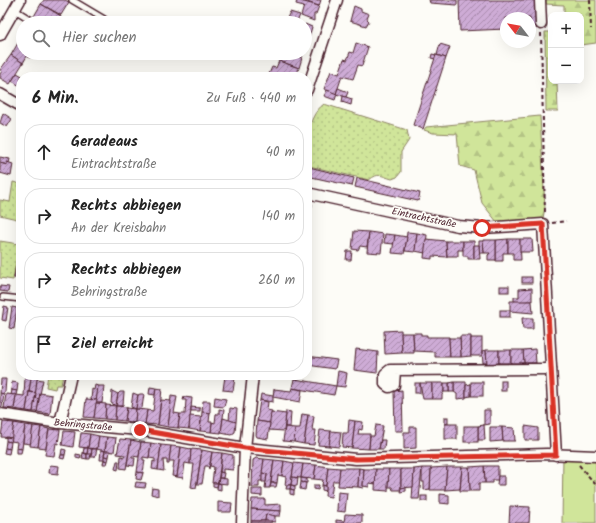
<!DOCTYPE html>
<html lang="de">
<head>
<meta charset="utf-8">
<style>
  :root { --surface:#fff; --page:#f2f2f2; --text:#222; --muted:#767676; --line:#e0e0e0 }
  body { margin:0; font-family:Kalam,sans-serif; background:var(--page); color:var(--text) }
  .controls { position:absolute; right:12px; top:12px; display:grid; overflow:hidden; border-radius:8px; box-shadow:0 4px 16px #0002 }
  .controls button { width:36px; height:36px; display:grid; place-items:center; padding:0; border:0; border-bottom:1px solid var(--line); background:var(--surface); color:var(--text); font:20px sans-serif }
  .compass { position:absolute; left:500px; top:12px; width:36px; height:36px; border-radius:50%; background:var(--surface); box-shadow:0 4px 16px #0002; rotate:301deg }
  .stop { position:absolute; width:12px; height:12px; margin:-9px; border:3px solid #d93025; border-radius:50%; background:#fff }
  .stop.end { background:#d93025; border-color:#fff; box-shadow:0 1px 4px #0008 }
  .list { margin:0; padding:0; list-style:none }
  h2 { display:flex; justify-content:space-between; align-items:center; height:52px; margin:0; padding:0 16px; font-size:17px }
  h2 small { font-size:13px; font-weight:400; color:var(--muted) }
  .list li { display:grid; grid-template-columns:26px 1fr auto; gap:12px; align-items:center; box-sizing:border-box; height:56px; margin:0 8px 8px; padding:0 8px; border:1px solid var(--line); border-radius:16px }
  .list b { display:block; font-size:15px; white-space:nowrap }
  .list p { margin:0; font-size:13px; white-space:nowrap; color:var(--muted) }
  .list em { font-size:13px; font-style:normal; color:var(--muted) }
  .icon { flex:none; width:22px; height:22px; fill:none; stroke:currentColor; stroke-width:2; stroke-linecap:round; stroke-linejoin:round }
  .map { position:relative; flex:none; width:596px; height:523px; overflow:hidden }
  .search { position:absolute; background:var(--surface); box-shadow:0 4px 16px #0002; left:16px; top:16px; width:296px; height:44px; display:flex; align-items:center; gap:10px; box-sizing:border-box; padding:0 14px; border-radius:22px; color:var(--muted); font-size:15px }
  .panel { position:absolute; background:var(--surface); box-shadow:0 4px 16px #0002; left:16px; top:72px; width:296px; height:308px; border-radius:16px }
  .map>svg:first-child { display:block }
  .grass { fill:url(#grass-dots); stroke:#8d8262 }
  .forest { fill:url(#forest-firs); stroke:#8d8262 }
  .green { fill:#d0e59a; stroke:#8d8262 }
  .building { fill:url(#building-hatch); stroke:#4a1f2b }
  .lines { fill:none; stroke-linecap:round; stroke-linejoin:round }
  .lane-casing { stroke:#4a1f2b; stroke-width:8 }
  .street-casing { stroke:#4a1f2b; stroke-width:13 }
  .path { stroke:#4a1f2b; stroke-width:2; stroke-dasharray:4 3; stroke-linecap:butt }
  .lane { stroke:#fdfcf7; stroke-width:5 }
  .street { stroke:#fdfcf7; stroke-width:10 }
  .route { stroke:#d93025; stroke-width:5 }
  .labels { text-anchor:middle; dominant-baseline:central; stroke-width:3.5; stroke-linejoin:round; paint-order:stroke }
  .street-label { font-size:10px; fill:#4a1f2b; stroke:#fdfcf7 }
</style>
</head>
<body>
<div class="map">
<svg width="596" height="523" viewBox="0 0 596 523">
  <defs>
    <pattern id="grass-dots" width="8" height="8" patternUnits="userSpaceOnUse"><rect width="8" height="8" fill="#d0e59a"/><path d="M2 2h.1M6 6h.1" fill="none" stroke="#b4c485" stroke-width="1.8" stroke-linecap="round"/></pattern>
    <pattern id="forest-firs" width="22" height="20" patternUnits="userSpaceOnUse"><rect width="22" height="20" fill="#d0e59a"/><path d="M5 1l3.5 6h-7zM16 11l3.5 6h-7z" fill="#b4c485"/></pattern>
    <pattern id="building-hatch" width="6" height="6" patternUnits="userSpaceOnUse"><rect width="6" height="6" fill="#ceacd6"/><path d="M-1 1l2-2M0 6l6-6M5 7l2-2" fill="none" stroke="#a98bae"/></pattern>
  </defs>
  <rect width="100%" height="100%" fill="#fdfcf7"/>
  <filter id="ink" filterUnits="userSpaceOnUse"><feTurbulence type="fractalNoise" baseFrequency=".025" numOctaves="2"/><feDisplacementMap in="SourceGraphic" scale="8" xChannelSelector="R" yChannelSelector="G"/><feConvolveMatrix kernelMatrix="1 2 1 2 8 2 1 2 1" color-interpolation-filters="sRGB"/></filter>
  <g filter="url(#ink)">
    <g class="grass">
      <path d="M 324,104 L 407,130 L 409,140 L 401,152 L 401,172 L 397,177 L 392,179 C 381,176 379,172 369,180 L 309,166 L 307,168 C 307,146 305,118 324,104 Z"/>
      <polygon points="13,182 21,184 21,220 0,215 0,200 10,202"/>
      <polygon points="0,241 19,244 13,280 0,278"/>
      <polygon points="48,375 63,375 61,385 56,385 55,389 46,387"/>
    </g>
    <g class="forest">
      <polygon points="546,0 596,0 596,43 581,45 581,15 564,15 564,5 546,4"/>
      <polygon points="545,32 551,32 551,81 557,81 558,111 546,111"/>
      <polygon points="540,116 545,208 542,223 501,227 482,203 474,170 460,166 457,134 433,133 424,130 426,127"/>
    </g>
    <polygon class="green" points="563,456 596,456 596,523 562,523"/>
    <g class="building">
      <polygon points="44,0 65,0 69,2 61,15 41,4"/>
      <polygon points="297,0 319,6 316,14 314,14 314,21 301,16 304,6 296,4"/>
      <polygon points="301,0 321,0 319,6"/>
      <polygon points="429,0 457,0 457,5 430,3"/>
      <polygon points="459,0 536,0 537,28 530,29 530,18 506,18 506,29 460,31"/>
      <polygon points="41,4 61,16 57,23 42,23 33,18"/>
      <polygon points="354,6 361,9 361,11 369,14 367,19 369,21 366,26 350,21"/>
      <polygon points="290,12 300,15 297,22 287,18"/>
      <polygon points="305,24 312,27 309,37 305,36"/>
      <polygon points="23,35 23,46 18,43"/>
      <polygon points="305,36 309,37 305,48"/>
      <polygon points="18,43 23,46 23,53 33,53 30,58 27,56 23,63 11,55"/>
      <polygon points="356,43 368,47 362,66 358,65 353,79 342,76 336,94 324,89 331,71 339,74 344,59 347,60 350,52 353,53"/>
      <polygon points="440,44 450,47 446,58 437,55"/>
      <polygon points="281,53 287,53 302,58 299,68 279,61"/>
      <polygon points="289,53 303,53 302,58"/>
      <polygon points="432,54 436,55 435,59 431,58"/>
      <polygon points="11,55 23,63 10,84 0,78 0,74 2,71 0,70"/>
      <polygon points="436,55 446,58 423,129 413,125"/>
      <polygon points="279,61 299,68 296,76 278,77 269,74 272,67 276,68"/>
      <polygon points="28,72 36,76 35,77 25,77"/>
      <polygon points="17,73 24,77 21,77 20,86 12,81"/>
      <polygon points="338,88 348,92 346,97 336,94"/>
      <polygon points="327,90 337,94 335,100 324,96"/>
      <polygon points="343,96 352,99 351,105 342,102"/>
      <polygon points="3,113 12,119 7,127 0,123"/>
      <polygon points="0,157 10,159 9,163 7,162 7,165 0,163"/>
      <polygon points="7,162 13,164 11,176 0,173 0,163 7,165"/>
      <polygon points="309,167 354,178 352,186 307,176"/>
      <polygon points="357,178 420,193 418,201 355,187"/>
      <polygon points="307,203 312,204 311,212 307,212"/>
      <polygon points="354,231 369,232 367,247 360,246 358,250 352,249"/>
      <polygon points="369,232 383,234 381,253 367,252"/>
      <polygon points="407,232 417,233 415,252 405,251"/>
      <polygon points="417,233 427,235 425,253 415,251"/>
      <polygon points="385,234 395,235 394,244 384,243"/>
      <polygon points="395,235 407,237 404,254 392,253"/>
      <polygon points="426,239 446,241 447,257 432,256 432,259 424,258"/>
      <polygon points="508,239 508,253 503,253 503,261 496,261 496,240"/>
      <polygon points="508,239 520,239 521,260 513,260 513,253 508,253"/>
      <polygon points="520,239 532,239 533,252 520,252"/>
      <polygon points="483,240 496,240 496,260 488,260 488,255 490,253 484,253"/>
      <polygon points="446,241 463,241 463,250 458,250 458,256 447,256"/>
      <polygon points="463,241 474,241 474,259 468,259 468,256 463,256"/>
      <polygon points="479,241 483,241 484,253 479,253"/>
      <polygon points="20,245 21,245 21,279 14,278"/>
      <polygon points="474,245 479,245 480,259 474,259"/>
      <polygon points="347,251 352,251 351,260 346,260"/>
      <rect x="522" y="277" width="10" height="6"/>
      <polygon points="0,286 9,287 8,292 0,291"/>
      <rect x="500" y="286" width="9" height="6"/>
      <polygon points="532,288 532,301 514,302 514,297 519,297 519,289"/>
      <polygon points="510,301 532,301 533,313 510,311"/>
      <polygon points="4,306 8,307 6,321 2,320"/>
      <polygon points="12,307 17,308 14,329 9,328"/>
      <rect x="500" y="310" width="10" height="7"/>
      <polygon points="522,318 533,318 533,329 523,329"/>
      <polygon points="401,330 402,353 385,354 384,331"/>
      <polygon points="401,333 413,333 414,353 402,353"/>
      <polygon points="413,333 421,333 421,335 427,335 427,337 449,337 450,357 435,357 435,352 414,351"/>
      <polygon points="460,336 471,336 471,356 461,357"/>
      <polygon points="449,338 460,338 461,357 450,357"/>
      <rect x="471" y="338" width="11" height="18"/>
      <polygon points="356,349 378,352 377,373 354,370"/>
      <polygon points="535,349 536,363 524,363 523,350"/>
      <polygon points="486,350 487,363 483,363 482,351"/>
      <polygon points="486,350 499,350 499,363 487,364"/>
      <rect x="499" y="350" width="12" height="13"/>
      <polygon points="511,350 523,350 524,363 511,363"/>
      <polygon points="307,356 337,360 335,369 307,365"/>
      <polygon points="338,371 347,373 345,387 336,386"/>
      <polygon points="31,375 38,375 36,393 29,392"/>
      <polygon points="220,375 236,375 235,378"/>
      <polygon points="225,376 235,378 233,391 223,390"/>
      <polygon points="25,377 31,378 26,411 14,409 16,395 24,396"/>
      <polygon points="1,379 6,379 5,392 2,394 0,393"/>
      <polygon points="37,379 43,380 39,399 35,398"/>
      <polygon points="294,379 336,386 334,395 292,388"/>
      <rect x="501" y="381" width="5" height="10"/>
      <polygon points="12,382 18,383 17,391 11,390"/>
      <polygon points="454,382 466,382 466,398 457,399 457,394 454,392"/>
      <polygon points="454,382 454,392 449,392 449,383"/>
      <rect x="471" y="382" width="12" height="14"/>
      <rect x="415" y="383" width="5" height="10"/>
      <polygon points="420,383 432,383 432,399 423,399"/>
      <polygon points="432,383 444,383 444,392 442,395 442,399 432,399"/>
      <rect x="444" y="383" width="5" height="9"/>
      <polygon points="471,384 471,396 466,397 466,385"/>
      <polygon points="95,385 98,386 97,400 91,400 92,389 94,390"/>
      <polygon points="98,386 104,386 102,403 96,403"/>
      <polygon points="150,387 156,388 155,395 149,394"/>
      <polygon points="156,388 162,389 158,425 145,424 147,410 153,411"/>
      <polygon points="292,388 302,390 300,402 273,397 274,389 291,391"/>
      <polygon points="12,390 17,391 16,395 11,395"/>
      <polygon points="402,390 403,431 395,431 394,391"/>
      <polygon points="112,391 118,394 116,406 111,403"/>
      <polygon points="29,392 36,393 33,412 26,411"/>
      <polygon points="120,392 124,392 123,405 121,406 116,406 118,394"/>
      <polygon points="0,393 4,394 2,407 0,407"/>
      <polygon points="40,393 52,395 50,414 37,412"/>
      <polygon points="133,393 138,395 136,409 131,407"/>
      <polygon points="6,394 16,395 14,409 4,408"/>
      <polygon points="140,394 144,394 142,408 140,410 136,409 138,395"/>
      <polygon points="261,394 273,396 273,402 260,400"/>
      <polygon points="171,396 177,397 174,413 180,414 178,428 168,427"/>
      <polygon points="184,397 192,398 189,429 178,428 180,414 185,414 186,400 183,400"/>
      <polygon points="215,397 226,399 224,407 214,406"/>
      <polygon points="35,398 39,399 37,412 33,412"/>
      <polygon points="86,399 97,400 94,418 84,417"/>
      <polygon points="161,400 171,401 168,427 158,425"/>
      <polygon points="260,400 268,402 267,410 272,411 270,423 257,421"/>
      <polygon points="203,401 210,401 210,413 202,412"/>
      <polygon points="96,403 106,404 105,419 94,418"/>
      <polygon points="106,405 116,406 115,420 105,419"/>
      <polygon points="116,406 127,407 125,421 115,420"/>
      <polygon points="191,407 200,408 200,411 191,411"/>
      <polygon points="127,408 136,409 135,423 125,421"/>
      <polygon points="230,408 237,409 236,422 229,421"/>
      <polygon points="136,409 147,410 145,424 135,423"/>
      <polygon points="219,409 224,410 221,433 211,432 212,422 215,423 216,414 219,414"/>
      <polygon points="484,410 490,410 490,424 484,425"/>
      <polygon points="286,411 291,412 290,427 285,427"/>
      <polygon points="202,412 210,413 209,422 212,422 211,432 200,431"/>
      <polygon points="271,412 286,414 284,431 269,430"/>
      <polygon points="302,414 308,415 304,444 294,442 295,428 300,428"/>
      <polygon points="308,415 314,416 312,430 316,430 314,445 304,444"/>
      <polygon points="190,416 201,417 200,431 189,429"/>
      <rect x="445" y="417" width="3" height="7"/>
      <polygon points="223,418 236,422 235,432 231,435 221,433"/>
      <polygon points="349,420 355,421 352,448 342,447 343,433 348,433"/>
      <polygon points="257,421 270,423 268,439 257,437 256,435"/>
      <polygon points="355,421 363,422 362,430 359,429 358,434 370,434 369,449 352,448"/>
      <polygon points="3,422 14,423 12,438 1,437"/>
      <polygon points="14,423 25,425 22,449 16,448 17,442 11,441"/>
      <rect x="445" y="424" width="12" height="15"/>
      <polygon points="25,425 33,426 31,444 23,443"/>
      <polygon points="376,425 383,426 379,449 369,449 370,436 374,436"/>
      <polygon points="484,425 485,440 478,440 478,426"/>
      <polygon points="33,426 41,427 38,447 30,446"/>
      <rect x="464" y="426" width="14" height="16"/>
      <polygon points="525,426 538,428 538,440 525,440"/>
      <polygon points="41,427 49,429 46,448 38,447"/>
      <polygon points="285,427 295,428 294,442 283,441"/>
      <polygon points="410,427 416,427 416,448 404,449 404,432 410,432"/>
      <polygon points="490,427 502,427 503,441 490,442"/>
      <polygon points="502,427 514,428 515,441 503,441"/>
      <polygon points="49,429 60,430 58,444 56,443 54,456 45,455"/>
      <polygon points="320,430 331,431 329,446 318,445"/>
      <polygon points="64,431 75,432 73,447 62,445"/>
      <polygon points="331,431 341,432 339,447 329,446"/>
      <polygon points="81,433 90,434 88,448 79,447"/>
      <polygon points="90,434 99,436 97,449 88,448"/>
      <polygon points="99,436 107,437 105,451 97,449"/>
      <polygon points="6,437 12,438 11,442 6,441"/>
      <polygon points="107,437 116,438 114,452 105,451"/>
      <polygon points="120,439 131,440 126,469 120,468 121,456 124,457 125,455 117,454"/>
      <polygon points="131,440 141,442 139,457 132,456 132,458 135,458 134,466 127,465"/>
      <polygon points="381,440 385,440 384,449 379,449"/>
      <polygon points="6,441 11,442 10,449 5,448"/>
      <polygon points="141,442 151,443 149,458 143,457 143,460 145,460 143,473 137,472"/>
      <polygon points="151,443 161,445 158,470 152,469 153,461 155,462 155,459 149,458"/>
      <polygon points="161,445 171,446 169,464 167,464 167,460 163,460 164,471 158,470"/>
      <polygon points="171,446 181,447 177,477 172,476 174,461 169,461"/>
      <polygon points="181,447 191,449 190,464 185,463 183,478 177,477"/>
      <polygon points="5,448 10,449 9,454 4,453"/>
      <polygon points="16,448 22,449 21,453 16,453"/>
      <polygon points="84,448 88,448 87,454 83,453"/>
      <polygon points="88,448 92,449 91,455 87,454"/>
      <polygon points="62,449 66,450 65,455 61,455"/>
      <polygon points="92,449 97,449 95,457 91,457"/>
      <polygon points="191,449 202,450 196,488 191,487 194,464 190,464"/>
      <polygon points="101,450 105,451 104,460 100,460"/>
      <polygon points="202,450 212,452 209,469 208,466 205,466 202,484 197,484"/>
      <polygon points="105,451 110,451 109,457 104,456"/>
      <polygon points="212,452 222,453 218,483 212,483 214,467 210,466"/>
      <polygon points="83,453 87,454 87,459 82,458"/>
      <polygon points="222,453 233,455 233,470 223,469 223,473 220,472"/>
      <polygon points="76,454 81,455 80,459 76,458"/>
      <polygon points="87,454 91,454 90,459 87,459"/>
      <polygon points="61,455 65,455 64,459 60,458"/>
      <polygon points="104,456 109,457 108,461 104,460"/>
      <polygon points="256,458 264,459 262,481 259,481 259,487 252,487 253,460"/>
      <polygon points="264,459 274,460 270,488 265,488 267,474 262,473"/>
      <polygon points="104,460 108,461 107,464 103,464"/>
      <polygon points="274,460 284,461 282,476 278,475 277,483 271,483"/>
      <polygon points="117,461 119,461 118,470 115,469"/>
      <polygon points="284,461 294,463 291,485 285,485 286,477 282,476"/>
      <polygon points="294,463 303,464 301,478 292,477"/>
      <polygon points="303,464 316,465 314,479 301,478"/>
      <polygon points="50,465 59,466 58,474 49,473"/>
      <polygon points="316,465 328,467 326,486 322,485 323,480 314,479"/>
      <polygon points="484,466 498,466 498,480 493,480 493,483 485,483"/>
      <polygon points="484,466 485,483 479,483 479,491 470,491 469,467"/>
      <polygon points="328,467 340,468 339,481 333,481 331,497 325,496"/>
      <polygon points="447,467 445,490 430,490 431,468"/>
      <polygon points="447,467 462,467 460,489 445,490"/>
      <polygon points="462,467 469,467 470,491 460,491"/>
      <polygon points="340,468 359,468 358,487 338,486"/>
      <polygon points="359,468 364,469 363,488 358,487"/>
      <polygon points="422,468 419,499 412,499 414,469"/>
      <polygon points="422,468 431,468 430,489 424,490 424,482 422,482"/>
      <polygon points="364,469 376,469 376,484 369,483 369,487 363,486"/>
      <polygon points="376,469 389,469 388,491 375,490"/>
      <polygon points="389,469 401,469 401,490 393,490 392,487 388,487"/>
      <polygon points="401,469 414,469 413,487 401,488"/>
      <polygon points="137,472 143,473 141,480 136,479"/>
      <polygon points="220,472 224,473 223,478 219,478"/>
      <polygon points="262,473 267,474 266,482 262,482"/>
      <polygon points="498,476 504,476 504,485 497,485"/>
      <polygon points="292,477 298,478 297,486 291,485"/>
      <polygon points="219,478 227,479 227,484 218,483"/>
      <polygon points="301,478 307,479 307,483 301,482"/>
      <polygon points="136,482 146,483 145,488 135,487"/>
      <polygon points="301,482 306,483 305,490 300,489"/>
      <polygon points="213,483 218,483 217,487 213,486"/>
      <polygon points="218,483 221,484 221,490 217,489"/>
      <polygon points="271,483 277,483 276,487 270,487"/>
      <polygon points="287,485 291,485 290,489 286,489"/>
      <polygon points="291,485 295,486 295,490 290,489"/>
      <polygon points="314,485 319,485 318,490 314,489"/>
      <polygon points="322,485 326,486 326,491 322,490"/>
      <polygon points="406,487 406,491 400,492 401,488"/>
      <polygon points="152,488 158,489 158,496 151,494"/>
      <polygon points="252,489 262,489 262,496 252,495"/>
      <polygon points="290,489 294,490 294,495 290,494"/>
      <polygon points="338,492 347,493 345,512 337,511"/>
      <polygon points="440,494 449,495 449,504 440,503"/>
      <rect x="421" y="496" width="6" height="5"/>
      <polygon points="252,499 265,499 265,505 281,504 281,511 251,509"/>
      <polygon points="218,502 232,503 231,512 218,512"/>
      <polygon points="510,506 530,507 529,523 509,523"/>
      <polygon points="251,509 281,511 280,516 267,516 266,514 265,521 251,521"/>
      <polygon points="266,514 275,516 275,522 265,521"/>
      <polygon points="345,514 362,515 362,523 344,523"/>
      <polygon points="336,520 344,521 344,523 336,523"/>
      <polygon points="251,521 272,521 271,523 251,523"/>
    </g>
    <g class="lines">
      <g class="lane-casing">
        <g id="lane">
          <polyline points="72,0 104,19"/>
          <polyline points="15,10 36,23"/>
          <polyline points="3,297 21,299"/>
        </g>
      </g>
      <g class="street-casing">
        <g id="street">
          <polyline points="540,0 541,24"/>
          <polyline points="0,35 20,0"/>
          <polyline points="307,90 337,0"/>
          <polyline points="0,94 21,106"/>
          <polyline points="307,193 458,226 483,228 543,224 556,455"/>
          <polyline points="395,370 394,385 389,387 385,384 385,374 390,370 551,369"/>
          <polyline points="0,414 60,423 139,430 245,448 356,459 547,454 596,456"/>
          <polyline points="60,423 71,375"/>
          <polyline points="242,523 245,448 253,375"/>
        </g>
      </g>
      <g class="path">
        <polyline points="590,0 591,29"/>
        <polyline points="541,33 545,214"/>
        <polyline points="552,223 566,221"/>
        <polyline points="579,465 596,485"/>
      </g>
      <use href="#lane" class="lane"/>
      <use href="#street" class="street"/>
    </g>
  </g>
  <g class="lines" filter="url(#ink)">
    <polyline class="route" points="140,430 245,448 356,459 556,455 543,224 482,228"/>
  </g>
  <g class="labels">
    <g class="street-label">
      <text transform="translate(424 218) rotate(12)">Eintrachtstraße</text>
      <text transform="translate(83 425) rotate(5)">Behringstraße</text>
    </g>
  </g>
</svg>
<div class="controls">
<button>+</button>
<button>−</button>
</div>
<svg class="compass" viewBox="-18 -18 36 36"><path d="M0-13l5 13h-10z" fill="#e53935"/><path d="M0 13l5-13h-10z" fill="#767676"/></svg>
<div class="stop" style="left:482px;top:228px"></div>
<div class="stop end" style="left:140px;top:430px"></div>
<div class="search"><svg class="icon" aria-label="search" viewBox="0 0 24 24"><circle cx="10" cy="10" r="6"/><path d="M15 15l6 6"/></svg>Hier suchen</div>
<section class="panel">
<h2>6 Min.<small>Zu Fuß · 440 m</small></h2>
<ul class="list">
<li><svg class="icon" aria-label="ahead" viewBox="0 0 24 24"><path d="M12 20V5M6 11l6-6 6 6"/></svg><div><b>Geradeaus</b><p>Eintrachtstraße</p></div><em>40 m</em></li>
<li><svg class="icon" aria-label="right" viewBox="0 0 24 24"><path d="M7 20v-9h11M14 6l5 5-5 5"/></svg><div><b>Rechts abbiegen</b><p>An der Kreisbahn</p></div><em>140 m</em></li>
<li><svg class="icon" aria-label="right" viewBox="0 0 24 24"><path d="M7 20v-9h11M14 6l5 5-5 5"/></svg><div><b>Rechts abbiegen</b><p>Behringstraße</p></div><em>260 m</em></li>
<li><svg class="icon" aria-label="arrive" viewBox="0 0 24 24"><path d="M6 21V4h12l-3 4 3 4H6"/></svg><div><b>Ziel erreicht</b></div></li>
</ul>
</section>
</div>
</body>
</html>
